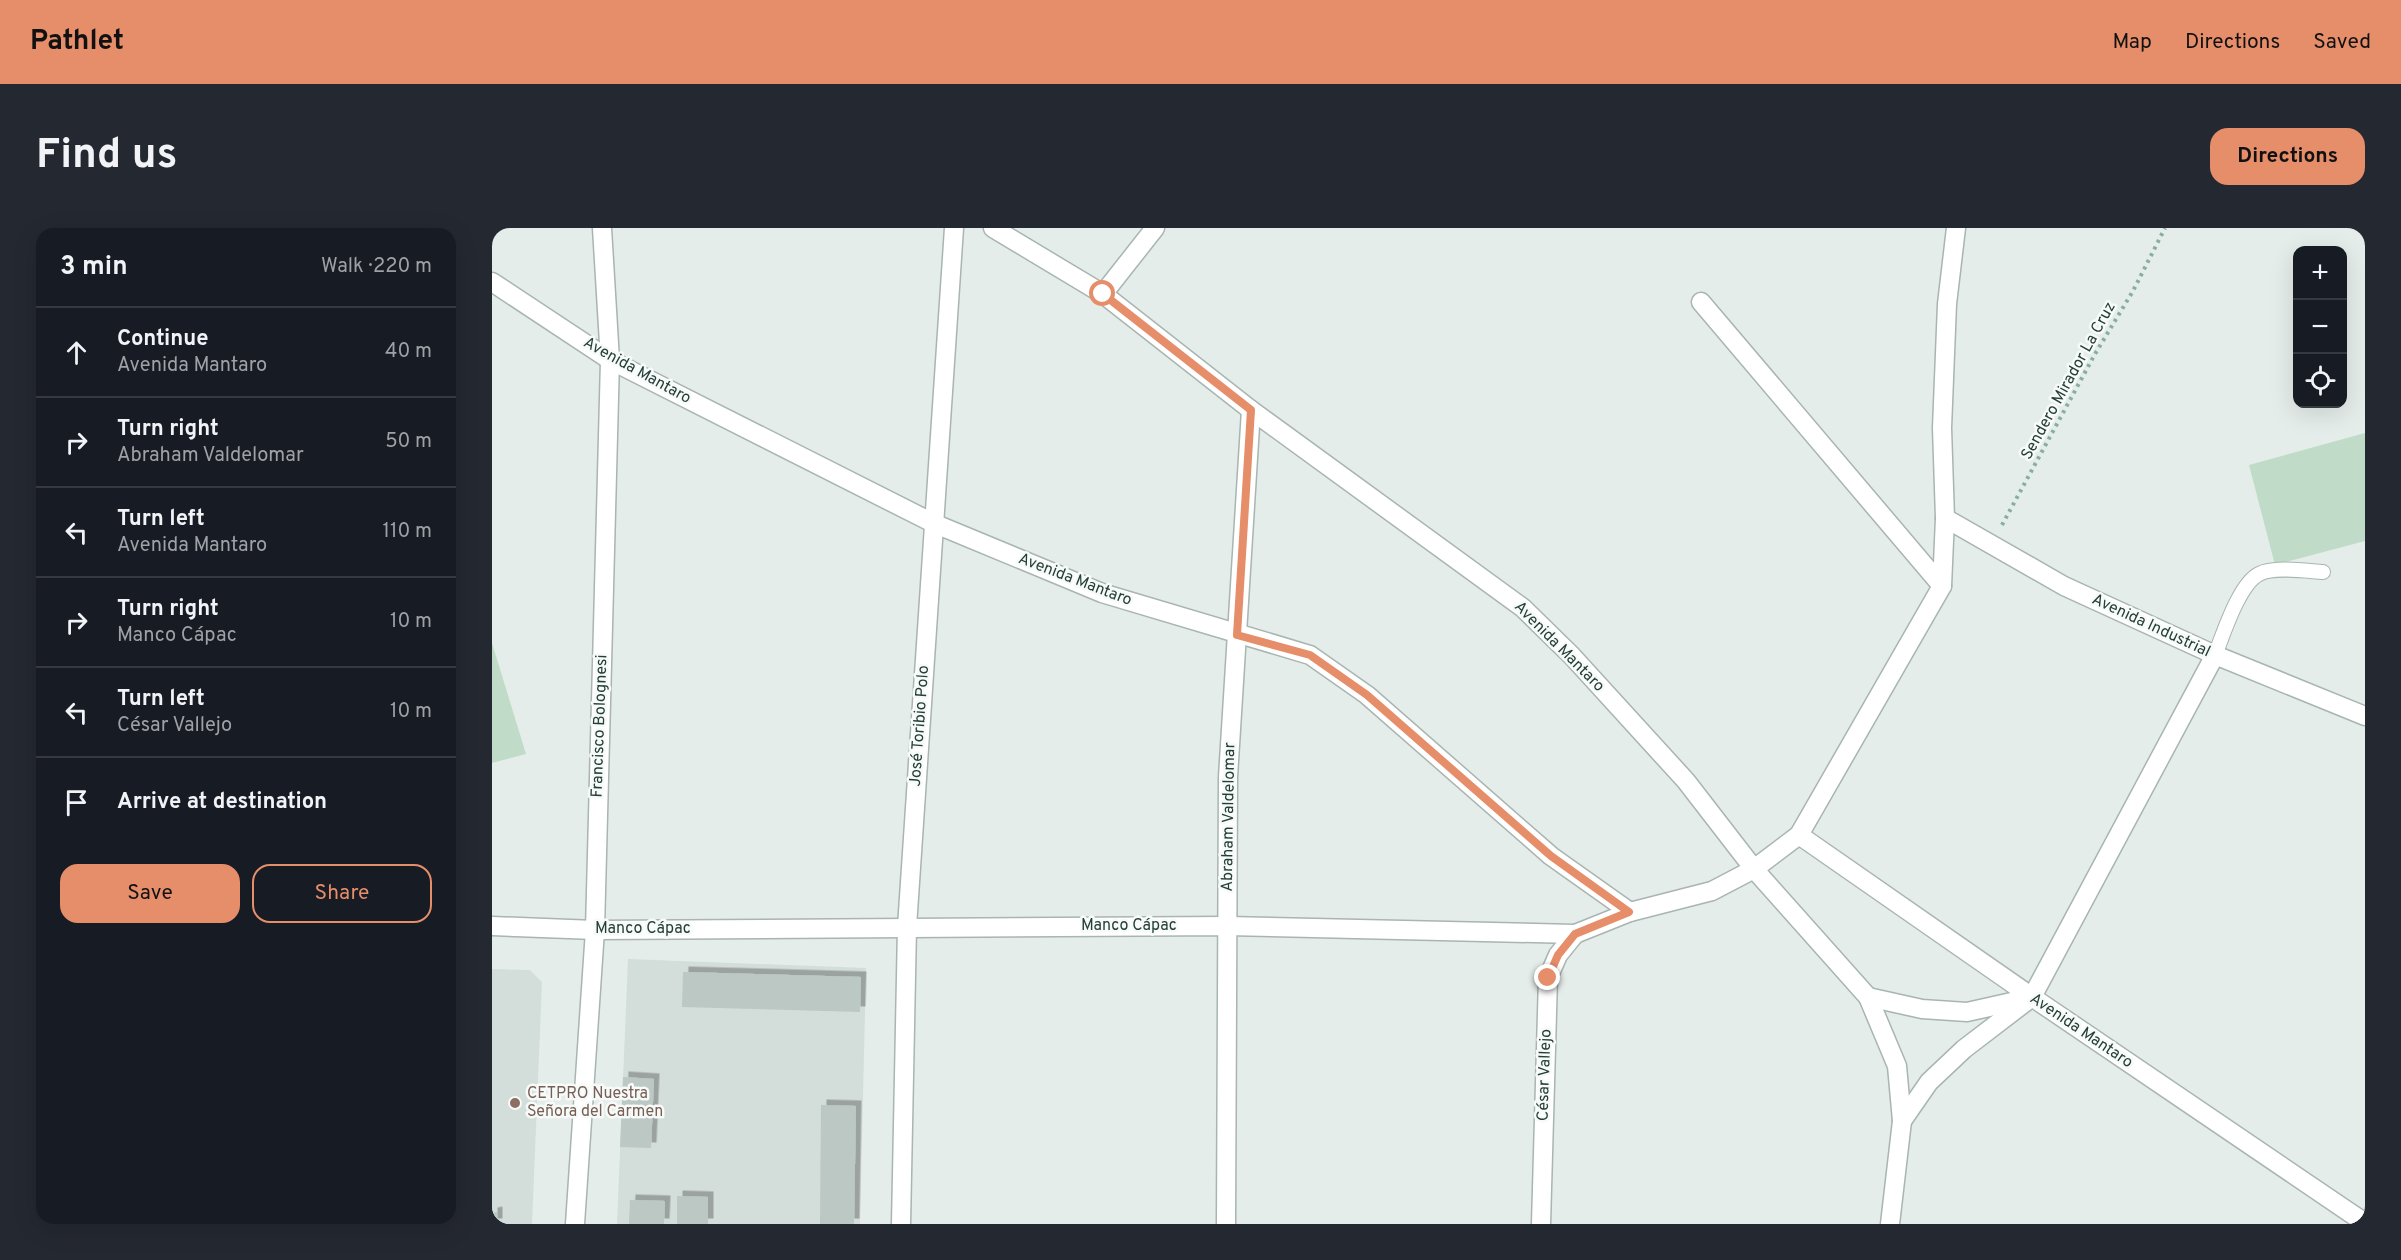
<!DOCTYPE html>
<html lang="en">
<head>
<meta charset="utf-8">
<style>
  :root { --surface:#171b24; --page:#242831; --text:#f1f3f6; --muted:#9ea1a6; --line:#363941; --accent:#e68d6a }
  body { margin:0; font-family:Overpass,sans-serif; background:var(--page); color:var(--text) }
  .controls { position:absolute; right:18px; top:18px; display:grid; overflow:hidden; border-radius:12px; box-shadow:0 6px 24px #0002 }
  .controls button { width:54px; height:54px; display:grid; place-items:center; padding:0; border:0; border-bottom:2px solid var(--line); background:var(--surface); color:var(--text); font:30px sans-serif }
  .stop { position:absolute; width:18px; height:18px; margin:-14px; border:4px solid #e68d6a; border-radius:50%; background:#fff }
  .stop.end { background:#e68d6a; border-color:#fff; box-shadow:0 2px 6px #0008 }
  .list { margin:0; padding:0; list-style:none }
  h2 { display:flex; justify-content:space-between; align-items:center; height:78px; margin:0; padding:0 24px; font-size:26px }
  h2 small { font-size:20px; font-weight:400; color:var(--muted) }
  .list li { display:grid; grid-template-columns:39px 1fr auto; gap:18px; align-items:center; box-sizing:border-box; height:90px; padding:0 24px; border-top:2px solid var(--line) }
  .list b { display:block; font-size:22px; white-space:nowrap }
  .list p { margin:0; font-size:20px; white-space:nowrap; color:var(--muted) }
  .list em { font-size:20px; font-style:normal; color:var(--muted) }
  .actions { display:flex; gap:12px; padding:18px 24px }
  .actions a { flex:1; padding:14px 0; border:2px solid var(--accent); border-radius:18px; text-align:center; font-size:21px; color:var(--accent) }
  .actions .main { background:var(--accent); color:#111 }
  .icon { flex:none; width:33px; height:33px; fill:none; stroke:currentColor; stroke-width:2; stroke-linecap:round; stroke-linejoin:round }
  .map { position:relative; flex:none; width:1873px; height:996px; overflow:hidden; border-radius:18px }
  header { display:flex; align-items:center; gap:36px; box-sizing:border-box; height:84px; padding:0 30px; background:var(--accent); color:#111 }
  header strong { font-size:28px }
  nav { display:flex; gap:33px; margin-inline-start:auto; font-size:21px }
  .intro { display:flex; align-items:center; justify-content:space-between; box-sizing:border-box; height:144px; padding:0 36px }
  h1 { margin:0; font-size:42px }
  .button { padding:15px 27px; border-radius:18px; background:var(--accent); color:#111; font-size:21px; font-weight:700 }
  main { display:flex; gap:36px; padding:0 36px }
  aside { flex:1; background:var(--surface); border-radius:18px; box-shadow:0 6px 24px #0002 }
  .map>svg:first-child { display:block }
  .built { fill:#d3ddd9 }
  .grass { fill:#c0dcc9 }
  .building { fill:#bbc8c3; filter:url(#shadow) }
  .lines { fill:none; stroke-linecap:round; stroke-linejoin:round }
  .service-casing { stroke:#a8b5b1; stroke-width:16 }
  .minor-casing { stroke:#a8b5b1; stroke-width:21 }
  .path { stroke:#88aea3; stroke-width:4; stroke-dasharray:3 4.5; stroke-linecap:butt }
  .service { stroke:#fff; stroke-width:14 }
  .minor { stroke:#fff; stroke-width:18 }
  .route { stroke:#e68d6a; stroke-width:8 }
  .education-dot { fill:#8d6e63; stroke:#f6faf8; stroke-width:2 }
  .labels { text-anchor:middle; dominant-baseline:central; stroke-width:5; stroke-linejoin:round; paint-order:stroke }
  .street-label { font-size:16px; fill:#263e38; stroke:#f6faf8 }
  .education-label { font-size:16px; fill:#785e54; stroke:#f6faf8; text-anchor:start }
</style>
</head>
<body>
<header>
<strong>Pathlet</strong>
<nav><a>Map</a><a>Directions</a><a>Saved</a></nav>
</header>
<div class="intro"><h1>Find us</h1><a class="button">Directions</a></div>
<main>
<aside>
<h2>3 min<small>Walk · 220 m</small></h2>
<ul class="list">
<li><svg class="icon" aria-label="ahead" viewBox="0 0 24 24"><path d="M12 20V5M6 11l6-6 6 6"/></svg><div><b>Continue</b><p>Avenida Mantaro</p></div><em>40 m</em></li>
<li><svg class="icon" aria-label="right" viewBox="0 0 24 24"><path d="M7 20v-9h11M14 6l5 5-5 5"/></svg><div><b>Turn right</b><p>Abraham Valdelomar</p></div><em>50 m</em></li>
<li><svg class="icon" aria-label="left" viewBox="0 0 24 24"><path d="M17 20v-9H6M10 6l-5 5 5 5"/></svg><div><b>Turn left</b><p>Avenida Mantaro</p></div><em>110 m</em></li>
<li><svg class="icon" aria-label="right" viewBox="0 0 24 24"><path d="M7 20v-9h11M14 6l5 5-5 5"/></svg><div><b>Turn right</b><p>Manco Cápac</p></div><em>10 m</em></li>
<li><svg class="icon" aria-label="left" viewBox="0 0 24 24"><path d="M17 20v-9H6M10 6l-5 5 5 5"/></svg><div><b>Turn left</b><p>César Vallejo</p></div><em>10 m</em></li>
<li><svg class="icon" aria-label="arrive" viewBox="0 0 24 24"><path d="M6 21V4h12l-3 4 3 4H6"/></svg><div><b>Arrive at destination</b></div></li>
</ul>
<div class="actions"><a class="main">Save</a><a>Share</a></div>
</aside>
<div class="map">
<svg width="1873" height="996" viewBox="0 0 1873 996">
  <defs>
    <filter id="shadow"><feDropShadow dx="5.5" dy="-5.5" stdDeviation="0" flood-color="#0004"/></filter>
  </defs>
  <rect width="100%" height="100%" fill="#e5edea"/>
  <g class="built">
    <polygon points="136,731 374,740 368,996 125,996"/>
    <polygon points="0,741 38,742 50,754 40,996 0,996"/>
  </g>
  <g class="grass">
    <polygon points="1873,205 1873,313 1783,337 1757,237"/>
    <polygon points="0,415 34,526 0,535"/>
  </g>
  <g class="building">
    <polygon points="191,744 369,749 368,784 190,779"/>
    <polygon points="131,849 162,851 159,920 128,919"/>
    <polygon points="329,877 364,878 362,996 328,996"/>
    <polygon points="185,968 216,969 216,996 185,996"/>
    <polygon points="138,972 173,973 172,996 137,996"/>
    <polygon points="5,984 5,996 0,996 0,985"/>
  </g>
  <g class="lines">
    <g class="service-casing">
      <path id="service" d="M 1723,427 C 1731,407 1747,356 1767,346 C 1781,338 1815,343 1831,344"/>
    </g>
    <g class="minor-casing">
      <g id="minor">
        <polyline points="501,0 611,66 759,182 1031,380 1080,428 1194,553 1262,641 1376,769 1405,838 1410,893 1398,996"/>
        <polyline points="0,54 118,132 441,295 610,365 818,427 875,467 1059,628 1138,684"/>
        <polyline points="611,66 663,0"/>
        <polyline points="1209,74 1450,358"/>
        <polyline points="1453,290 1572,358 1723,427 1873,488"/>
        <polyline points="1307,607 1540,769 1873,995"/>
        <polyline points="0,698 103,702 735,698 1083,706 1138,684 1220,663 1262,641 1307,607 1450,358 1453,290 1450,200 1455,76 1464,0"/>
        <polyline points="1376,769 1430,781 1475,784 1533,771"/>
        <polyline points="1410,893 1437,854 1472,821 1540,769 1723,427"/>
        <polyline points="83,996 103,702 118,132 110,0"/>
        <polyline points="409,996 415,699 462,0"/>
        <polyline points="734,996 736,549 759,182"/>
        <polyline points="1049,996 1056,750 1066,727 1083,706"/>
      </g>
    </g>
    <polyline class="path" points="1510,297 1603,126 1641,63 1673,0"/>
    <use href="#service" class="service"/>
    <use href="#minor" class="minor"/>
  </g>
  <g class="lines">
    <polyline class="route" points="611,66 759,182 745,407 818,427 875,467 1059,628 1137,684 1083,706 1066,727 1056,750"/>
  </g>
  <circle class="education-dot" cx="23" cy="875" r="6"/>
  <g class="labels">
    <g class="street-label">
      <text transform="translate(145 143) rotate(29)">Avenida Mantaro</text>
      <text transform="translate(1577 153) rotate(-61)">Sendero Mirador La Cruz</text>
      <text transform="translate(583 352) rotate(21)">Avenida Mantaro</text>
      <text transform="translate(1659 398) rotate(25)">Avenida Industrial</text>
      <text transform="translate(1067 419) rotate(45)">Avenida Mantaro</text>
      <text transform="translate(108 498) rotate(-88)">Francisco Bolognesi</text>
      <text transform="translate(428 498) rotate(-86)">José Toribio Polo</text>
      <text transform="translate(737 589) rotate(-89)">Abraham Valdelomar</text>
      <text x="637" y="698">Manco Cápac</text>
      <text x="151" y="701">Manco Cápac</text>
      <text transform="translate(1589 803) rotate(34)">Avenida Mantaro</text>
      <text transform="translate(1053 847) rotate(-88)">César Vallejo</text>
    </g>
    <g class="education-label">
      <text x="35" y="866">CETPRO Nuestra<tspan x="35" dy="18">Señora del Carmen</tspan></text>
    </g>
  </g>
</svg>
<div class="controls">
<button>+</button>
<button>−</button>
<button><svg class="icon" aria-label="locate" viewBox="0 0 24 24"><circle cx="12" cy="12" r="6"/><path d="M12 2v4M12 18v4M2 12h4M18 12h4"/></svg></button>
</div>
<div class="stop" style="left:611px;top:66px"></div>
<div class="stop end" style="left:1056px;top:750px"></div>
</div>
</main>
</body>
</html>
